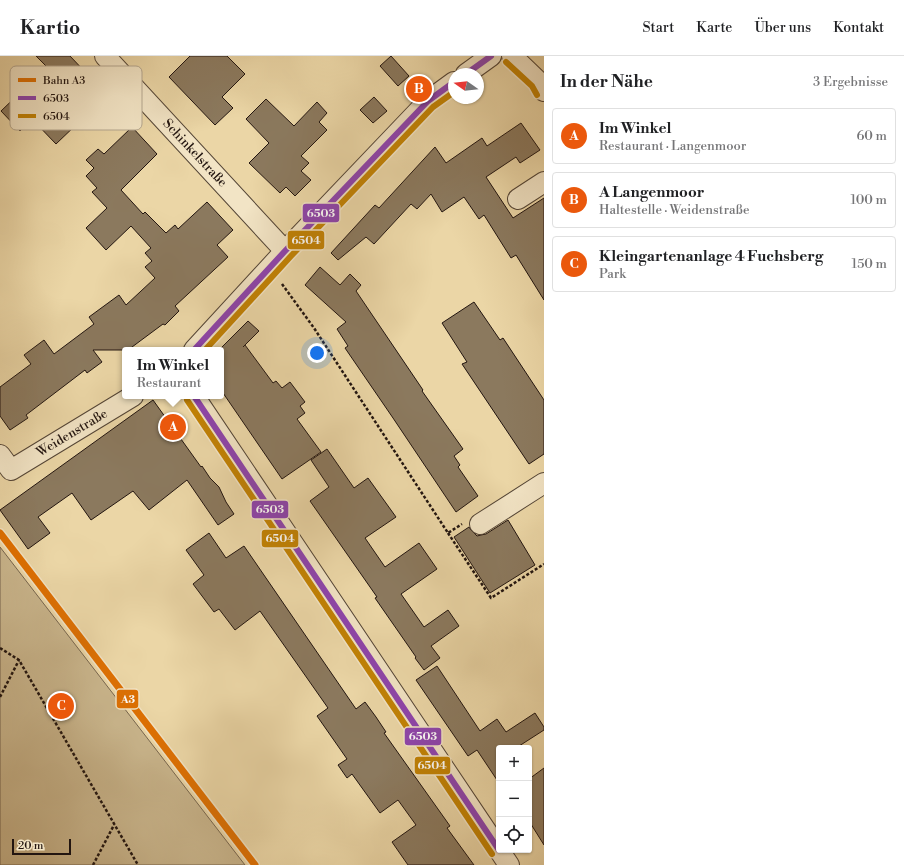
<!DOCTYPE html>
<html lang="de">
<head>
<meta charset="utf-8">
<style>
  :root { --surface:#fff; --page:#f6f6f6; --text:#202124; --muted:#757577; --line:#e0e0e0; --accent:#ea580c }
  body { margin:0; font-family:"Libre Bodoni",serif; background:var(--page); color:var(--text) }
  .controls { position:absolute; right:12px; bottom:12px; display:grid; overflow:hidden; border-radius:4px; box-shadow:0 1px 3px #0004 }
  .controls button { width:36px; height:36px; display:grid; place-items:center; padding:0; border:0; border-bottom:1px solid var(--line); background:var(--surface); color:var(--text); font:20px sans-serif }
  .compass { position:absolute; left:448px; top:12px; width:36px; height:36px; border-radius:50%; background:var(--surface); box-shadow:0 1px 3px #0004; rotate:284deg }
  .scale { position:absolute; left:12px; bottom:10px; width:59px; box-sizing:border-box; padding-left:4px; border:2px solid #221510; border-top:0; font-size:11px; line-height:14px; white-space:nowrap; color:#221510; -webkit-text-stroke:3px #f2e4c5; paint-order:stroke }
  .you { position:absolute; left:317px; top:297px; width:14px; height:14px; margin:-10px; border:3px solid #fff; border-radius:50%; background:#1a73e8; box-shadow:0 0 0 6px #1a73e833 }
  .badge { display:grid; place-items:center; width:26px; height:26px; border-radius:50%; background:var(--accent); color:#fff; font-size:13px; font-weight:700 }
  .pin { position:absolute; translate:-50% -50%; border:2px solid #fff; box-shadow:0 1px 4px #0006 }
  .popup { position:absolute; left:122px; top:291px; width:102px; height:52px; box-sizing:border-box; display:grid; place-content:center; border-radius:4px; background:var(--surface); filter:drop-shadow(0 1px 3px #0005); font-size:13px; white-space:nowrap; color:var(--muted) }
  .popup b { font-size:15px; color:var(--text) }
  .popup::after { content:''; position:absolute; left:50%; top:100%; margin-left:-8px; border:8px solid transparent; border-top-color:var(--surface) }
  .list { margin:0; padding:0; list-style:none }
  h2 { display:flex; justify-content:space-between; align-items:center; height:52px; margin:0; padding:0 16px; font-size:17px }
  h2 small { font-size:13px; font-weight:400; color:var(--muted) }
  .list li { display:grid; grid-template-columns:26px 1fr auto; gap:12px; align-items:center; box-sizing:border-box; height:56px; margin:0 8px 8px; padding:0 8px; border:1px solid var(--line); border-radius:4px }
  .list b { display:block; font-size:15px; white-space:nowrap }
  .list p { margin:0; font-size:13px; white-space:nowrap; color:var(--muted) }
  .list em { font-size:13px; font-style:normal; color:var(--muted) }
  .icon { flex:none; width:22px; height:22px; fill:none; stroke:currentColor; stroke-width:2; stroke-linecap:round; stroke-linejoin:round }
  .map { position:relative; flex:none; width:544px; height:809px; overflow:hidden }
  header { display:flex; align-items:center; gap:24px; box-sizing:border-box; height:56px; padding:0 20px; background:var(--surface); border-bottom:1px solid var(--line) }
  header strong { font-size:19px }
  nav { display:flex; gap:22px; margin-inline-start:auto; font-size:14px }
  main { display:flex }
  aside { flex:1; background:var(--surface) }
  .map>svg:first-child { display:block }
  .green { fill:#c9b58c; stroke:#76654e }
  .building { fill:#8b795e; stroke:#221510 }
  .lines { fill:none; stroke-linecap:round; stroke-linejoin:round }
  .minor-casing { stroke:#544536; stroke-width:22 }
  .path { stroke:#221510; stroke-width:2.5; stroke-dasharray:3 2; stroke-linecap:butt }
  .minor { stroke:#f2e4c5; stroke-width:20 }
  .bus-1-casing { stroke:#f2e4c5; stroke-width:9 }
  .bus-2-casing { stroke:#f2e4c5; stroke-width:9 }
  .bus-1 { stroke:#8e44ad; stroke-width:6 }
  .bus-2 { stroke:#c28204; stroke-width:6 }
  .rail-1-casing { stroke:#f2e4c5; stroke-width:10 }
  .rail-1 { stroke:#de7002; stroke-width:7 }
  .labels { text-anchor:middle; dominant-baseline:central; stroke-width:3; stroke-linejoin:round; paint-order:stroke }
  .street-label { font-size:13px; fill:#221510; stroke:#f2e4c5 }
  .key { fill:#f2e4c5; stroke:#b4a68f; stroke-width:1 }
  .key-label { font-size:11px; fill:#221510 }
  .line-badge { stroke:#f2e4c5; stroke-width:1.5 }
  .badge-label { font-size:11px; text-anchor:middle; font-weight:bold; fill:#fff }
</style>
</head>
<body>
<header>
<strong>Kartio</strong>
<nav><a>Start</a><a>Karte</a><a>Über uns</a><a>Kontakt</a></nav>
</header>
<main>
<div class="map">
<svg width="544" height="809" viewBox="0 0 544 809">
  <rect width="100%" height="100%" fill="#ebd6a6"/>
  <filter id="stains"><feTurbulence type="fractalNoise" baseFrequency=".005" numOctaves="4"/><feColorMatrix values="0 0 0 0 .2 0 0 0 0 .09 0 0 0 0 .02 0 0 0 .5 -.17"/></filter>
  <radialGradient id="worn" r=".72"><stop offset=".6" stop-color="#630" stop-opacity="0"/><stop offset="1" stop-color="#630" stop-opacity=".3"/></radialGradient>
  <polygon class="green" points="0,491 245,809 0,809"/>
  <g class="building">
    <polygon points="36,0 70,0 88,19 78,29 100,52 82,69 79,66 56,88 32,63 20,75 1,55 25,32 27,35 50,14"/>
    <polygon points="190,0 227,0 245,18 222,41 233,52 215,69 169,21"/>
    <polygon points="391,0 409,20 398,30 380,10"/>
    <polygon points="374,41 387,55 373,67 360,54"/>
    <polygon points="266,43 294,70 317,46 327,57 319,66 327,74 301,100 309,107 301,115 311,124 295,140 286,131 280,137 249,107 269,87 246,63"/>
    <polygon points="521,67 540,94 520,107 516,101 486,121 513,162 544,142 544,244 516,199 511,202 484,159 479,163 464,141 442,156 431,138 417,153 411,148 374,188 366,181 338,204 331,197 375,149 379,152 435,91 446,107 482,82 487,90"/>
    <polygon points="132,71 157,98 121,134 143,158 145,156 166,177 175,169 178,173 207,146 233,174 217,189 228,201 175,250 179,255 165,269 163,268 128,294 93,294 102,306 87,317 85,314 26,359 28,362 10,374 0,360 0,331 31,308 24,299 44,284 54,298 94,268 89,261 119,239 126,249 155,222 145,211 152,205 145,197 151,192 131,170 106,194 86,172 107,152 92,136 97,132 86,120 94,112 86,104 98,93 104,98"/>
    <polygon points="320,211 340,229 350,218 361,229 356,235 423,334 422,335 463,393 454,400 460,409 458,411 478,440 456,456 393,362 345,292 348,290 337,273 346,266 305,229"/>
    <polygon points="474,246 500,284 503,282 544,344 544,398 529,408 462,308 467,306 442,267"/>
    <polygon points="248,265 259,275 243,291 245,289 273,327 276,325 282,332 290,326 305,346 300,350 305,357 297,363 321,396 282,423 221,334 221,306 224,304 221,301 221,294 219,294"/>
    <polygon points="153,344 201,411 202,410 210,422 219,431 226,446 234,458 218,469 187,424 149,454 133,435 91,464 72,437 38,461 50,477 28,493 0,454"/>
    <polygon points="327,393 354,432 368,422 396,461 365,482 385,511 419,487 437,513 401,538 424,571 448,554 459,570 431,590 440,602 424,614 415,602 416,601 375,542 377,541 310,445 329,431 311,404"/>
    <polygon points="508,464 535,509 490,537 454,481 469,471 471,474 477,480 481,479 486,478"/>
    <polygon points="209,477 226,502 244,490 356,653 365,646 376,661 386,676 384,677 450,770 447,772 474,809 408,809 392,786 416,769 398,744 380,757 352,718 347,722 338,709 347,703 317,660 328,652 260,555 235,574 219,553 214,556 193,528 204,519 186,494"/>
    <polygon points="437,610 480,675 497,663 506,676 535,657 544,671 544,674 516,692 499,692 499,727 477,694 468,700 416,624"/>
    <polygon points="544,712 544,789 529,765 529,723"/>
  </g>
  <g class="lines">
    <g class="minor-casing">
      <g id="minor">
        <polyline points="105,0 285,195"/>
        <polyline points="512,0 538,25 544,35"/>
        <polyline points="466,18 491,0"/>
        <polyline points="518,143 544,126"/>
        <polyline points="194,294 285,195 428,45 454,26"/>
        <polyline points="194,340 499,794"/>
        <polyline points="0,399 11,414 133,340"/>
        <polyline points="480,468 544,427"/>
        <polyline points="499,794 509,809"/>
      </g>
    </g>
    <g class="path">
      <polyline points="282,228 314,272 448,477 462,468"/>
      <polyline points="448,477 491,542 544,508"/>
      <polyline points="0,592 19,604 138,809"/>
      <polyline points="0,641 19,604"/>
      <polyline points="93,809 114,769"/>
    </g>
    <use href="#minor" class="minor"/>
    <g class="bus-1-casing">
      <g id="bus-1">
        <polyline points="466,18 491,0"/>
        <polyline points="194,294 285,195 428,45 454,26"/>
        <polyline points="194,340 499,794"/>
      </g>
    </g>
    <g class="bus-2-casing">
      <g id="bus-2">
        <polyline points="506,6 532,30 537,39"/>
        <polyline points="205,294 291,200 433,51 454,36"/>
        <polyline points="187,344 492,798"/>
      </g>
    </g>
    <use href="#bus-1" class="bus-1"/>
    <use href="#bus-2" class="bus-2"/>
    <g class="rail-1-casing">
      <polyline id="rail-1" points="0,477 255,809"/>
    </g>
    <use href="#rail-1" class="rail-1"/>
  </g>
  <g class="labels">
    <g class="street-label">
      <text transform="translate(195 97) rotate(47)">Schinkelstraße</text>
      <text transform="translate(72 377) rotate(-31)">Weidenstraße</text>
    </g>
  </g>
  <rect x="10" y="10" width="132" height="64" rx="6" class="key"/>
  <rect x="18" y="22" width="18" height="4" fill="#de7002"/>
  <rect x="18" y="40" width="18" height="4" fill="#8e44ad"/>
  <rect x="18" y="58" width="18" height="4" fill="#c28204"/>
  <g class="key-label">
    <text x="43" y="28">Bahn A3</text>
    <text x="43" y="46">6503</text>
    <text x="43" y="64">6504</text>
  </g>
  <g class="line-badge">
    <rect x="302" y="147" width="38" height="20" rx="4" fill="#8e44ad"/>
    <rect x="287" y="174" width="38" height="20" rx="4" fill="#c28204"/>
    <rect x="251" y="444" width="38" height="19" rx="4" fill="#8e44ad"/>
    <rect x="261" y="473" width="38" height="19" rx="4" fill="#c28204"/>
    <rect x="116" y="633" width="23" height="20" rx="4" fill="#de7002"/>
    <rect x="404" y="671" width="38" height="19" rx="4" fill="#8e44ad"/>
    <rect x="414" y="700" width="37" height="19" rx="4" fill="#c28204"/>
  </g>
  <g class="badge-label">
    <text x="321" y="161">6503</text>
    <text x="306" y="188">6504</text>
    <text x="270" y="457">6503</text>
    <text x="280" y="486">6504</text>
    <text x="128" y="647">A3</text>
    <text x="423" y="684">6503</text>
    <text x="432" y="713">6504</text>
  </g>
  <rect width="100%" height="100%" filter="url(#stains)"/>
  <rect width="100%" height="100%" fill="url(#worn)"/>
</svg>
<div class="controls">
<button>+</button>
<button>−</button>
<button><svg class="icon" aria-label="locate" viewBox="0 0 24 24"><circle cx="12" cy="12" r="6"/><path d="M12 2v4M12 18v4M2 12h4M18 12h4"/></svg></button>
</div>
<svg class="compass" viewBox="-18 -18 36 36"><path d="M0-13l5 13h-10z" fill="#e53935"/><path d="M0 13l5-13h-10z" fill="#757577"/></svg>
<div class="scale">20 m</div>
<div class="you"></div>
<div class="pin badge" style="left:173px;top:371px">A</div>
<div class="popup"><b>Im Winkel</b>Restaurant</div>
<div class="pin badge" style="left:419px;top:33px">B</div>
<div class="pin badge" style="left:61px;top:650px">C</div>
</div>
<aside>
<h2>In der Nähe<small>3 Ergebnisse</small></h2>
<ul class="list">
<li><span class="badge">A</span><div><b>Im Winkel</b><p>Restaurant · Langenmoor</p></div><em>60 m</em></li>
<li><span class="badge">B</span><div><b>A Langenmoor</b><p>Haltestelle · Weidenstraße</p></div><em>100 m</em></li>
<li><span class="badge">C</span><div><b>Kleingartenanlage 4 Fuchsberg</b><p>Park</p></div><em>150 m</em></li>
</ul>
</aside>
</main>
</body>
</html>
